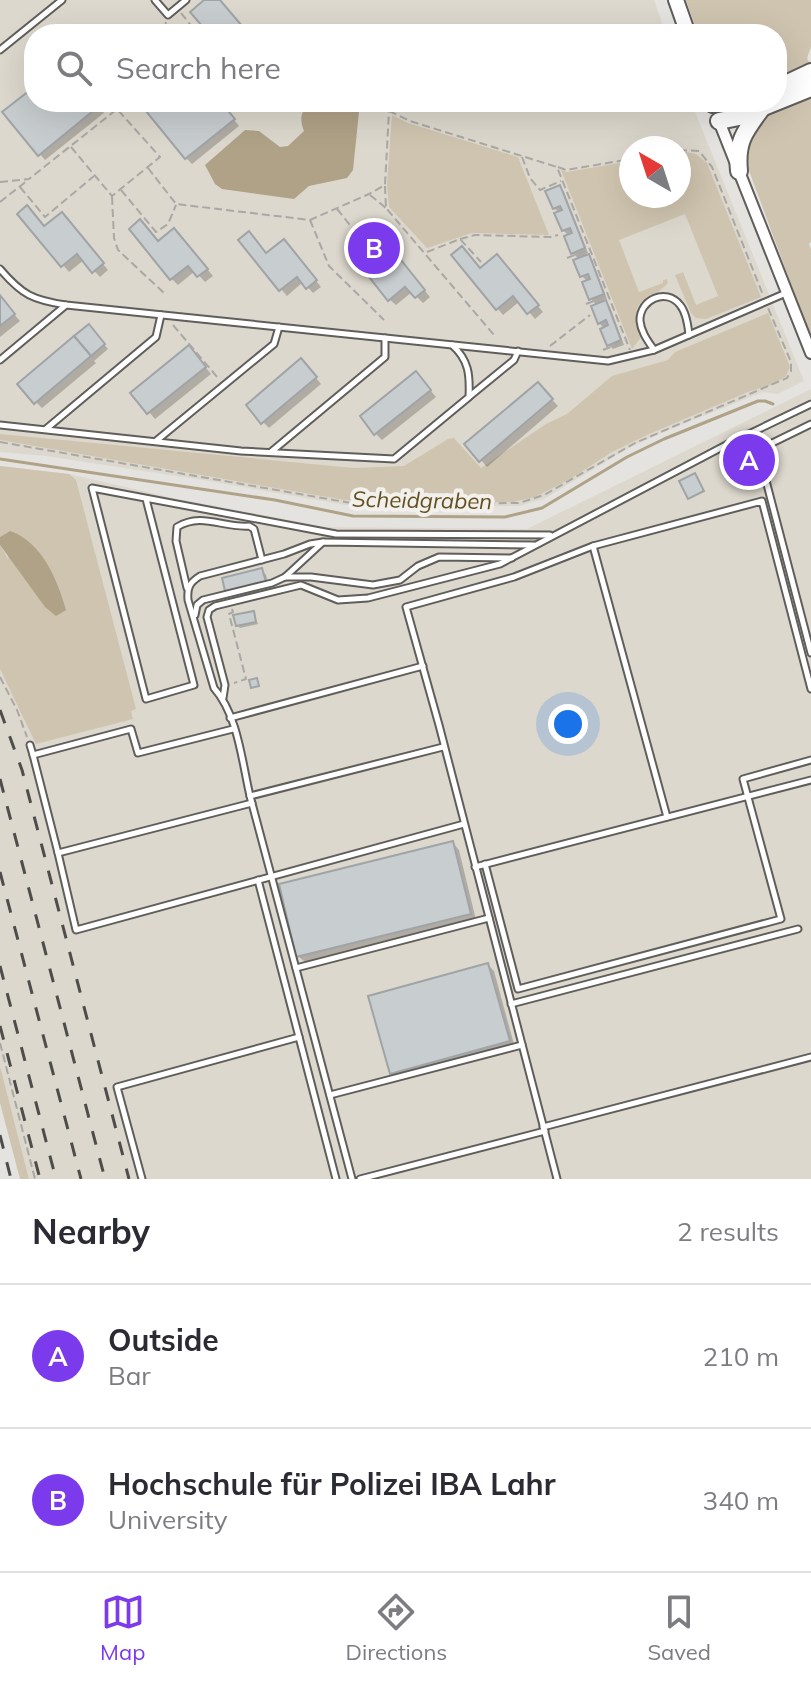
<!DOCTYPE html>
<html lang="en">
<head>
<meta charset="utf-8">
<style>
  :root { --surface:#fff; --page:#f2f2f3; --text:#2b2b33; --muted:#7c7c81; --line:#e1e1e2; --accent:#7c3aed }
  body { margin:0; font-family:Mulish,sans-serif; background:var(--page); color:var(--text) }
  .compass { position:absolute; left:619px; top:136px; width:72px; height:72px; border-radius:50%; background:var(--surface); box-shadow:0 8px 32px #0002; rotate:321deg }
  .you { position:absolute; left:568px; top:724px; width:28px; height:28px; margin:-20px; border:6px solid #fff; border-radius:50%; background:#1a73e8; box-shadow:0 0 0 12px #1a73e833 }
  .badge { display:grid; place-items:center; width:52px; height:52px; border-radius:50%; background:var(--accent); color:#fff; font-size:26px; font-weight:700 }
  .pin { position:absolute; translate:-50% -50%; border:4px solid #fff; box-shadow:0 2px 8px #0006 }
  .list { margin:0; padding:0; list-style:none }
  h2 { display:flex; justify-content:space-between; align-items:center; height:104px; margin:0; padding:0 32px; font-size:34px }
  h2 small { font-size:26px; font-weight:400; color:var(--muted) }
  .list li { display:grid; grid-template-columns:52px 1fr auto; gap:24px; align-items:center; box-sizing:border-box; height:144px; padding:0 32px; border-top:2px solid var(--line) }
  .list b { display:block; font-size:30px; white-space:nowrap }
  .list p { margin:0; font-size:26px; white-space:nowrap; color:var(--muted) }
  .list em { font-size:26px; font-style:normal; color:var(--muted) }
  .icon { flex:none; width:44px; height:44px; fill:none; stroke:currentColor; stroke-width:2; stroke-linecap:round; stroke-linejoin:round }
  .map { position:relative; flex:none; width:811px; height:1179px; overflow:hidden }
  .search { position:absolute; background:var(--surface); box-shadow:0 8px 32px #0002; left:24px; right:24px; top:24px; height:88px; display:flex; align-items:center; gap:20px; box-sizing:border-box; padding:0 28px; border-radius:32px; color:var(--muted); font-size:30px }
  .sheet { height:392px; background:var(--surface) }
  nav { display:flex; justify-content:space-around; align-items:center; box-sizing:border-box; height:112px; border-top:2px solid var(--line); background:var(--surface); font-size:22px; color:var(--muted) }
  nav a { display:grid; justify-items:center; gap:4px }
  nav .on { color:var(--accent) }
  .map>svg:first-child { display:block }
  .built { fill:#ddd8cd; fill-rule:evenodd }
  .green { fill:#cfc4af }
  .water { fill:#afa287 }
  .shadow { fill:#0003 }
  .lines { fill:none; stroke-linecap:round; stroke-linejoin:round }
  .stream { stroke:#afa287; stroke-width:3 }
  .building { fill:#c8cdcf; stroke:#a0a4a6; stroke-width:2 }
  .lane-casing { stroke:#605e5b; stroke-width:9 }
  .street-casing { stroke:#605e5b; stroke-width:14 }
  .secondary-casing { stroke:#605e5b; stroke-width:18 }
  .primary-casing { stroke:#605e5b; stroke-width:20 }
  .path { stroke:#aaa8a5; stroke-width:2; stroke-dasharray:8 4; stroke-linecap:butt }
  .lane { stroke:#fff; stroke-width:5 }
  .street { stroke:#fff; stroke-width:10 }
  .secondary { stroke:#fff; stroke-width:14 }
  .primary { stroke:#fff; stroke-width:16 }
  .rail { stroke:#4e4d4c; stroke-width:3; stroke-dasharray:14 14; stroke-linecap:butt }
  .labels { text-anchor:middle; dominant-baseline:central; stroke-width:8; stroke-linejoin:round; paint-order:stroke }
  .water-label { font-size:22px; font-style:italic; fill:#634e1e; stroke:#f2f0ec }
</style>
</head>
<body>
<div class="map">
<svg width="811" height="1179" viewBox="0 0 811 1179">
  <rect width="100%" height="100%" fill="#e5e3df"/>
  <g class="built">
    <path d="M 0,0 L 654,0 L 666,34 L 34,34 L 34,102 L 691,102 L 804,381 L 778,394 L 763,392 L 663,432 L 625,450 L 544,499 L 519,506 L 357,507 L 209,481 L 46,456 L 0,452 ZM 631,148 L 679,148 L 679,196 L 631,196 Z"/>
    <polygon points="811,389 811,1179 29,1179 0,1066 0,466 69,474 173,498 327,527 527,529"/>
  </g>
  <g class="green">
    <polygon points="686,0 811,0 811,47 807,58 811,66 777,82 777,34 698,34"/>
    <polygon points="811,94 811,242 809,244 811,249 811,338 741,149 769,111"/>
    <polygon points="392,115 408,123 518,157 549,235 472,233 427,248 389,207 387,185"/>
    <path d="M 686,152 L 696,154 L 707,163 L 761,297 L 706,319 L 696,318 L 691,313 L 675,275 L 683,272 L 696,305 L 718,296 L 685,214 L 619,240 L 639,292 L 663,283 L 663,280 L 667,279 L 668,283 C 648,305 626,295 641,337 L 632,349 L 561,170 L 567,172 L 631,161 L 631,196 L 679,196 L 679,153 Z"/>
    <polygon points="768,313 790,367 786,376 774,384 748,392 647,435 612,452 570,479 535,497 513,502 431,503 345,500 0,440 0,434 354,468 404,466 448,439 454,438 481,468 546,424 567,414 612,376 668,360 675,352"/>
    <polygon points="0,466 69,474 76,480 136,709 131,711 133,719 36,744 0,669 0,545 8,559 10,531 0,537"/>
    <polygon points="0,1066 29,1179 20,1179 0,1103"/>
  </g>
  <g class="water">
    <path d="M 310,102 L 360,102 L 353,170 L 347,178 L 309,186 L 294,199 L 222,189 L 215,184 L 205,165 L 245,130 L 259,131 L 280,147 L 288,146 L 304,131 C 299,118 301,112 310,102 Z"/>
    <path d="M 10,531 C 42,542 57,579 66,610 L 56,616 L 45,607 L 0,545 L 0,537 Z"/>
  </g>
  <g class="shadow">
    <polygon points="34,89 34,102 95,102 104,113 45,160 5,113"/>
    <polygon points="158,102 220,102 239,126 192,164 186,158"/>
    <polygon points="560,187 564,192 588,253 586,254 592,260 607,299 603,300 610,307 624,345 613,349 609,345 605,329 599,323 597,306 591,299 588,282 582,276 579,259 572,253 569,236 563,230 560,213 554,208"/>
    <polygon points="20,214 45,229 68,221 108,270 100,277 84,260 69,272"/>
    <polygon points="180,236 213,276 205,282 195,271 178,285 172,279 159,243"/>
    <polygon points="290,248 321,287 313,293 303,282 287,296 281,289 267,255"/>
    <polygon points="399,259 430,297 423,303 412,292 396,305 389,299 376,266"/>
    <polygon points="503,263 543,312 535,319 520,301 503,315 497,308 480,270"/>
    <polygon points="0,298 20,321 0,337"/>
    <polygon points="93,331 108,349 94,361 96,363 42,408 36,402"/>
    <polygon points="195,354 211,374 155,419 133,393"/>
    <polygon points="307,367 321,384 269,428 263,422"/>
    <polygon points="422,380 436,397 382,440 375,433"/>
    <polygon points="544,391 558,406 487,467 467,444"/>
    <polygon points="750,450 759,473 752,474 749,472"/>
    <polygon points="262,570 266,575 269,586 231,594 227,590"/>
    <polygon points="253,613 258,624 240,628 237,625"/>
    <polygon points="453,843 459,850 476,920 305,962 298,956"/>
    <polygon points="488,965 494,971 515,1048 398,1080 391,1073"/>
  </g>
  <g class="lines">
    <polyline class="stream" points="0,459 275,500 353,516 505,517 542,508 627,457 664,439 758,401 765,401 773,404"/>
  </g>
  <g class="building">
    <polygon points="204,0 220,0 249,34 209,34 190,12"/>
    <polygon points="34,87 34,102 96,102 99,106 38,156 2,112"/>
    <polygon points="155,102 221,102 235,119 185,159 145,110"/>
    <polygon points="560,185 585,248 571,254 564,236 572,233 570,228 562,231 554,213 562,210 560,206 553,209 545,191"/>
    <polygon points="27,205 44,226 62,212 104,263 92,273 77,254 61,267 17,214"/>
    <polygon points="140,219 158,241 174,228 208,269 197,277 188,266 170,280 129,229"/>
    <polygon points="249,231 266,253 284,239 317,280 306,289 297,277 279,291 238,240"/>
    <polygon points="357,241 376,264 393,250 425,290 415,298 405,287 388,301 347,249"/>
    <polygon points="462,246 480,268 497,254 539,305 527,314 513,296 496,310 451,255"/>
    <polygon points="589,254 604,294 589,300 582,282 590,279 588,274 580,277 573,260"/>
    <polygon points="0,295 15,314 0,326"/>
    <polygon points="606,300 621,340 607,346 600,329 608,325 606,320 598,324 591,306"/>
    <polygon points="89,324 105,344 91,356 74,336"/>
    <polygon points="74,336 91,356 34,404 17,384"/>
    <polygon points="189,345 206,367 147,414 130,393"/>
    <polygon points="301,358 317,377 261,424 246,405"/>
    <polygon points="416,371 431,390 374,435 360,416"/>
    <polygon points="538,382 553,399 479,462 464,444"/>
    <polygon points="751,448 757,470 747,473 741,450"/>
    <polygon points="695,473 704,491 688,499 679,481"/>
    <polygon points="262,568 266,582 225,591 222,578"/>
    <polygon points="254,611 256,622 236,626 233,615"/>
    <polygon points="257,678 259,686 251,688 249,680"/>
    <polygon points="453,841 471,914 296,957 279,884"/>
    <polygon points="488,963 510,1041 390,1074 368,996"/>
  </g>
  <g class="lines">
    <g class="lane-casing">
      <g id="lane">
        <polyline points="155,0 168,15 186,0"/>
        <polyline points="0,50 62,0"/>
        <path d="M 0,269 C 22,295 33,300 66,305 L 608,361 L 654,350 L 786,293"/>
        <path d="M 654,350 C 648,341 641,332 640,321 C 639,300 666,287 680,305 C 686,312 688,325 689,335"/>
        <polyline points="0,360 66,305"/>
        <polyline points="470,396 514,360 518,351"/>
        <polyline points="811,424 758,450 811,653"/>
        <path d="M 0,425 L 241,451 L 394,459 L 469,397 C 470,375 469,360 452,345"/>
        <polyline points="46,429 156,337 161,315"/>
        <polyline points="156,441 274,344 279,327"/>
        <polyline points="271,452 385,357 385,338"/>
        <polyline points="146,499 194,685 146,699 92,488 336,534 550,535"/>
        <polyline points="593,546 667,817"/>
        <polyline points="285,577 323,542 534,545"/>
        <path d="M 187,588 L 176,541 L 177,527 C 202,512 222,528 249,526 L 254,529 L 262,560"/>
        <polyline points="195,615 197,605 203,600 272,583 285,577 311,577 373,585 400,580 418,566 439,557 512,558"/>
        <polyline points="223,698 225,685 207,617 209,610 215,606 301,585 338,600 368,598 500,564 728,444 811,404"/>
        <polyline points="230,718 423,666"/>
        <polyline points="30,745 33,755 131,729 138,753 233,729"/>
        <polyline points="33,755 58,853"/>
        <path d="M 250,796 C 242,762 238,715 214,688 L 188,600 C 187,588 189,583 200,576 L 284,554 L 310,544 L 323,542"/>
        <polyline points="252,803 58,853 76,930 464,824"/>
        <polyline points="485,864 518,989 781,919 743,779 811,760"/>
        <polyline points="475,867 811,780"/>
        <polyline points="296,968 489,918"/>
        <polyline points="511,1004 798,929"/>
        <polyline points="299,1037 336,1179"/>
        <polyline points="330,1095 522,1045"/>
        <polyline points="543,1127 811,1057"/>
        <polyline points="142,1179 117,1087 299,1037 258,880"/>
        <polyline points="352,1179 250,796 443,747"/>
        <polyline points="360,1179 545,1131"/>
        <polyline points="557,1179 439,725 406,607 514,577 593,546 762,501 811,689"/>
      </g>
    </g>
    <g class="street-casing">
      <polyline id="street" points="719,121 811,353"/>
    </g>
    <g class="secondary-casing">
      <polyline id="secondary" points="676,0 688,34"/>
    </g>
    <g class="primary-casing">
      <g id="primary">
        <polyline points="777,88 811,72"/>
        <polyline points="713,104 722,102"/>
        <polyline points="719,121 739,117 811,88"/>
        <path d="M 739,171 C 736,141 745,131 762,108"/>
      </g>
    </g>
    <g class="path">
      <polyline points="181,13 198,34"/>
      <polyline points="166,22 165,26 172,34"/>
      <polyline points="389,111 410,121 557,167 630,350"/>
      <polyline points="71,147 112,196 160,157 117,109"/>
      <polyline points="679,150 699,151 712,167 763,295"/>
      <polyline points="522,157 530,178 540,190 561,181"/>
      <polyline points="558,167 566,170 631,159"/>
      <polyline points="148,168 176,204 310,220 369,194 385,185 389,111 381,102"/>
      <polyline points="0,182 29,179 126,102"/>
      <polyline points="385,186 386,208 494,335"/>
      <polyline points="20,187 45,217 94,176"/>
      <polyline points="121,190 156,232 168,224 176,205"/>
      <polyline points="370,195 386,208"/>
      <polyline points="112,197 114,238 118,250 164,293"/>
      <polyline points="0,202 28,180"/>
      <polyline points="337,209 376,257"/>
      <polyline points="310,220 329,266 384,320"/>
      <polyline points="460,239 475,235 551,237 558,235"/>
      <polyline points="427,252 460,239 481,262"/>
      <polyline points="567,258 588,250"/>
      <polyline points="586,304 607,296"/>
      <polyline points="173,325 218,378"/>
      <polyline points="550,346 590,315"/>
      <polyline points="603,350 625,341"/>
      <polyline points="0,442 357,504 519,503 544,495 635,443 787,378 791,371 791,362 768,308"/>
      <polyline points="232,609 233,612 229,614 246,679 234,683"/>
      <polyline points="0,677 17,710 27,737"/>
      <polyline points="0,1043 35,1179"/>
    </g>
    <use href="#lane" class="lane"/>
    <use href="#street" class="street"/>
    <use href="#secondary" class="secondary"/>
    <use href="#primary" class="primary"/>
    <g class="rail">
      <polyline points="0,710 22,770 129,1179"/>
      <polyline points="0,779 105,1179"/>
      <polyline points="0,872 81,1179"/>
      <polyline points="0,966 56,1179"/>
      <polyline points="0,1026 40,1179"/>
      <polyline points="0,1135 11,1179"/>
    </g>
  </g>
  <g class="labels">
    <g class="water-label">
      <text transform="translate(422 500) rotate(1)">Scheidgraben</text>
    </g>
  </g>
</svg>
<svg class="compass" viewBox="-18 -18 36 36"><path d="M0-13l5 13h-10z" fill="#e53935"/><path d="M0 13l5-13h-10z" fill="#7c7c81"/></svg>
<div class="you"></div>
<div class="pin badge" style="left:749px;top:460px">A</div>
<div class="pin badge" style="left:374px;top:248px">B</div>
<div class="search"><svg class="icon" aria-label="search" viewBox="0 0 24 24"><circle cx="10" cy="10" r="6"/><path d="M15 15l6 6"/></svg>Search here</div>
</div>
<section class="sheet">
<h2>Nearby<small>2 results</small></h2>
<ul class="list">
<li><span class="badge">A</span><div><b>Outside</b><p>Bar</p></div><em>210 m</em></li>
<li><span class="badge">B</span><div><b>Hochschule für Polizei IBA Lahr</b><p>University</p></div><em>340 m</em></li>
</ul>
</section>
<nav>
<a class="on"><svg class="icon" aria-label="map" viewBox="0 0 24 24"><path d="M3 6l6-2 6 2 6-2v14l-6 2-6-2-6 2zM9 4v14M15 6v14"/></svg>Map</a>
<a><svg class="icon" aria-label="directions" viewBox="0 0 24 24"><path d="M12 3l9 9-9 9-9-9zM9 14v-3h6M13 9l2 2-2 2"/></svg>Directions</a>
<a><svg class="icon" aria-label="saved" viewBox="0 0 24 24"><path d="M7 4h10v16l-5-4-5 4z"/></svg>Saved</a>
</nav>
</body>
</html>
